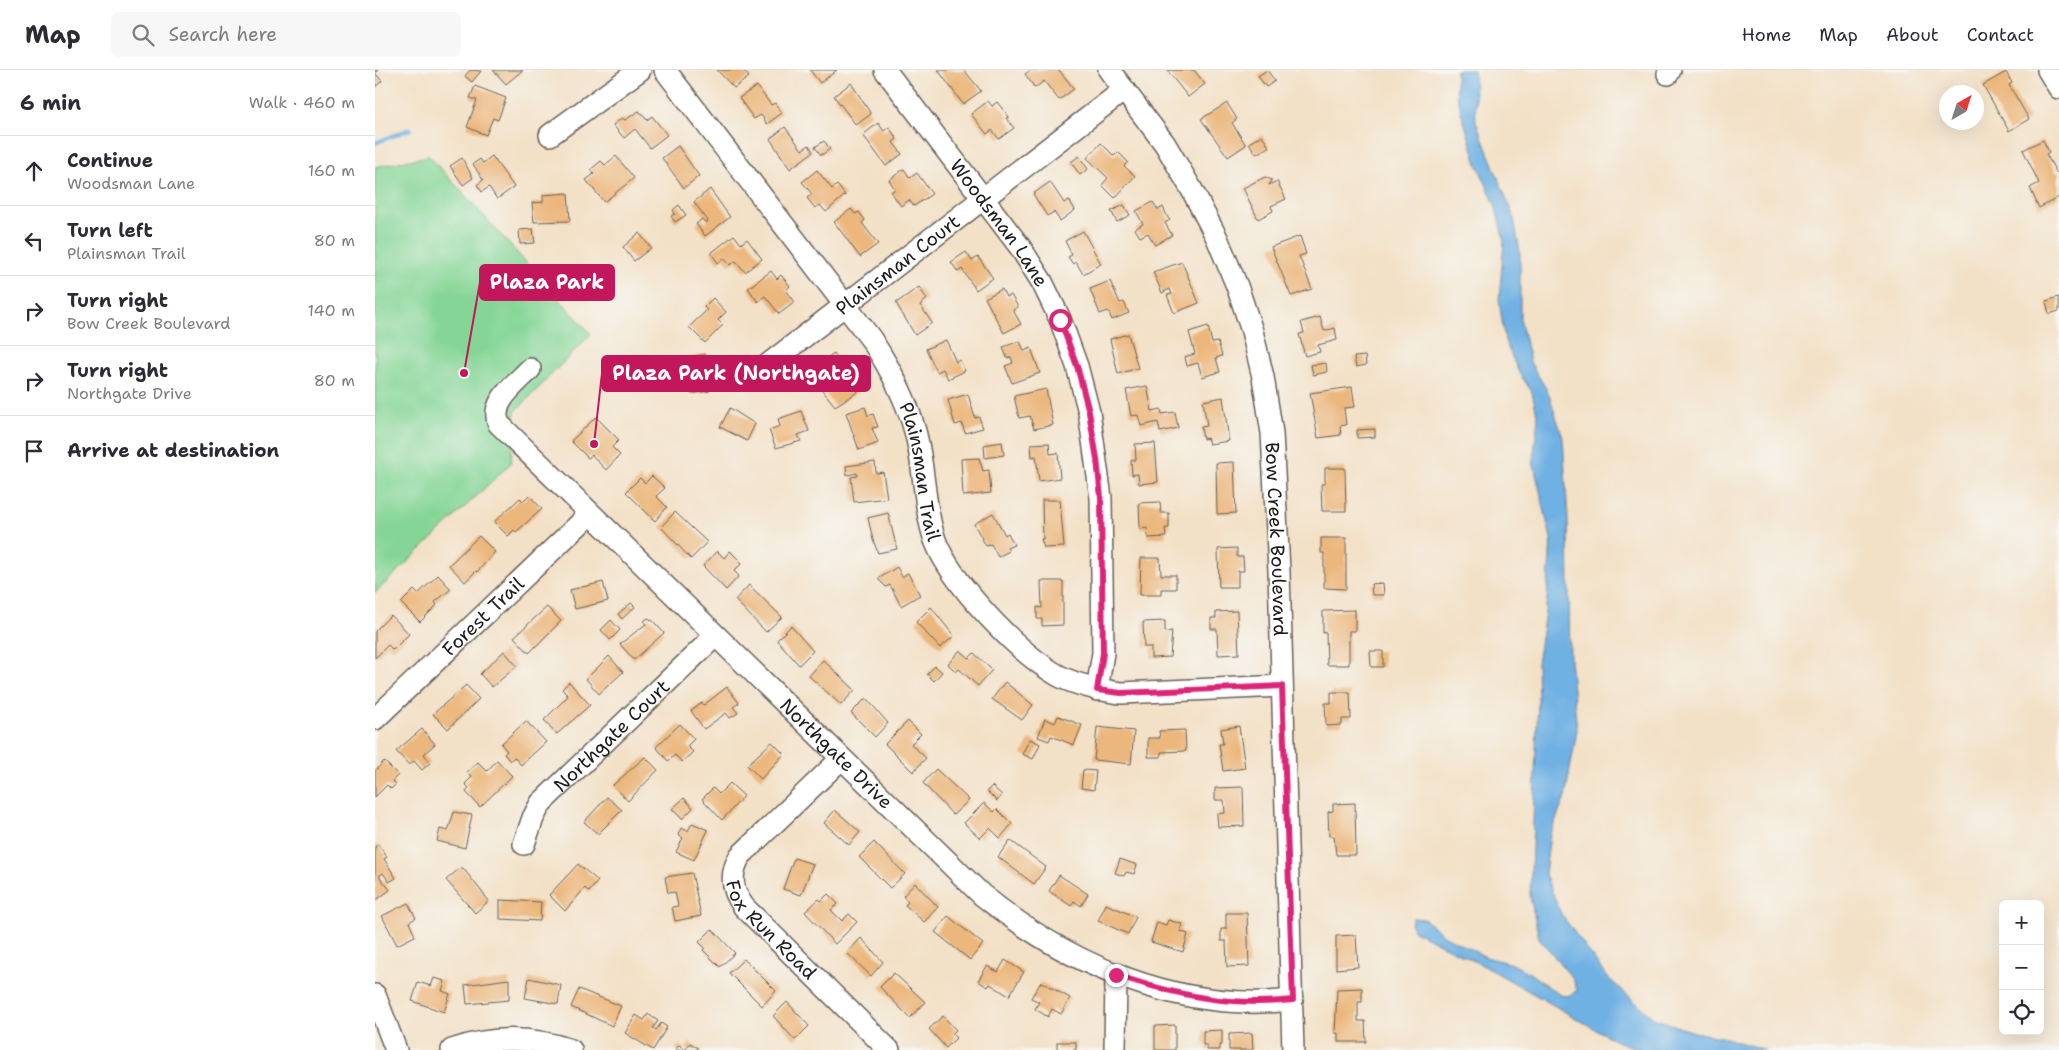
<!DOCTYPE html>
<html lang="en">
<head>
<meta charset="utf-8">
<style>
  :root { --surface:#fff; --page:#f7f7f7; --text:#2b2b33; --muted:#7c7c81; --line:#e1e1e2 }
  body { margin:0; font-family:"Shantell Sans",sans-serif; background:var(--page); color:var(--text) }
  .controls { position:absolute; right:15px; bottom:15px; display:grid; overflow:hidden; border-radius:8px; box-shadow:0 5px 20px #0002 }
  .controls button { width:45px; height:45px; display:grid; place-items:center; padding:0; border:0; border-bottom:1px solid var(--line); background:var(--surface); color:var(--text); font:25px sans-serif }
  .compass { position:absolute; left:1564px; top:15px; width:45px; height:45px; border-radius:50%; background:var(--surface); box-shadow:0 5px 20px #0002; rotate:39deg }
  .stop { position:absolute; width:15px; height:15px; margin:-11px; border:4px solid #db2777; border-radius:50%; background:#fff }
  .stop.end { background:#db2777; border-color:#fff; box-shadow:0 1px 5px #0008 }
  .list { margin:0; padding:0; list-style:none }
  h2 { display:flex; justify-content:space-between; align-items:center; height:65px; margin:0; padding:0 20px; font-size:21px }
  h2 small { font-size:16px; font-weight:400; color:var(--muted) }
  .list li { display:grid; grid-template-columns:32px 1fr auto; gap:15px; align-items:center; box-sizing:border-box; height:70px; padding:0 20px; border-top:1px solid var(--line) }
  .list b { display:block; font-size:19px; white-space:nowrap }
  .list p { margin:0; font-size:16px; white-space:nowrap; color:var(--muted) }
  .list em { font-size:16px; font-style:normal; color:var(--muted) }
  .icon { flex:none; width:28px; height:28px; fill:none; stroke:currentColor; stroke-width:2; stroke-linecap:round; stroke-linejoin:round }
  .map { position:relative; flex:none; width:1684px; height:980px; overflow:hidden }
  header { display:flex; align-items:center; gap:30px; box-sizing:border-box; height:70px; padding:0 25px; background:var(--surface); border-bottom:1px solid var(--line) }
  header strong { font-size:24px }
  nav { display:flex; gap:28px; margin-inline-start:auto; font-size:18px }
  .search { width:350px; height:45px; background:var(--page); display:flex; align-items:center; gap:12px; box-sizing:border-box; padding:0 18px; border-radius:8px; color:var(--muted); font-size:19px }
  main { display:flex }
  aside { flex:1; background:var(--surface) }
  .map>svg:first-child { display:block }
  .green { fill:#85d696; stroke:#507959 }
  .water { fill:#6fb1e3; stroke:#466680 }
  .lines { fill:none; stroke-linecap:round; stroke-linejoin:round }
  .stream { stroke:#6fb1e3; stroke-width:4.5 }
  .building { fill:#ecb77d }
  .minor-casing { stroke:#676158; stroke-width:24 }
  .minor { stroke:#fff; stroke-width:21 }
  .route { stroke:#db2777; stroke-width:6 }
  .labels { text-anchor:middle; dominant-baseline:central; stroke-width:4; stroke-linejoin:round; paint-order:stroke }
  .street-label { font-size:19px; fill:#1c1c1c; stroke:#f6f6f2 }
  .leader { fill:none; stroke:#c2185b; stroke-width:2 }
  .callout-dot { fill:#c2185b; stroke:#f6f6f2; stroke-width:2 }
  .callout { fill:#c2185b; stroke:#c2185b; stroke-width:2 }
  .callout-label { font-size:20px; text-anchor:middle; font-weight:bold; fill:#fff }
</style>
</head>
<body>
<header>
<strong>Map</strong>
<div class="search"><svg class="icon" aria-label="search" viewBox="0 0 24 24"><circle cx="10" cy="10" r="6"/><path d="M15 15l6 6"/></svg>Search here</div>
<nav><a>Home</a><a>Map</a><a>About</a><a>Contact</a></nav>
</header>
<main>
<aside>
<h2>6 min<small>Walk · 460 m</small></h2>
<ul class="list">
<li><svg class="icon" aria-label="ahead" viewBox="0 0 24 24"><path d="M12 20V5M6 11l6-6 6 6"/></svg><div><b>Continue</b><p>Woodsman Lane</p></div><em>160 m</em></li>
<li><svg class="icon" aria-label="left" viewBox="0 0 24 24"><path d="M17 20v-9H6M10 6l-5 5 5 5"/></svg><div><b>Turn left</b><p>Plainsman Trail</p></div><em>80 m</em></li>
<li><svg class="icon" aria-label="right" viewBox="0 0 24 24"><path d="M7 20v-9h11M14 6l5 5-5 5"/></svg><div><b>Turn right</b><p>Bow Creek Boulevard</p></div><em>140 m</em></li>
<li><svg class="icon" aria-label="right" viewBox="0 0 24 24"><path d="M7 20v-9h11M14 6l5 5-5 5"/></svg><div><b>Turn right</b><p>Northgate Drive</p></div><em>80 m</em></li>
<li><svg class="icon" aria-label="arrive" viewBox="0 0 24 24"><path d="M6 21V4h12l-3 4 3 4H6"/></svg><div><b>Arrive at destination</b></div></li>
</ul>
</aside>
<div class="map">
<svg width="1684" height="980" viewBox="0 0 1684 980">
  <rect width="100%" height="100%" fill="#f6f6f2"/>
  <filter id="ink" filterUnits="userSpaceOnUse"><feTurbulence type="fractalNoise" baseFrequency=".02" numOctaves="2"/><feDisplacementMap in="SourceGraphic" scale="10" xChannelSelector="R" yChannelSelector="G"/><feConvolveMatrix kernelMatrix="1 2 1 2 8 2 1 2 1" color-interpolation-filters="sRGB"/></filter>
  <filter id="wash" filterUnits="userSpaceOnUse"><feTurbulence type="fractalNoise" baseFrequency=".0096" numOctaves="4" result="noise"/><feDisplacementMap in="SourceGraphic" scale="20" xChannelSelector="R" yChannelSelector="G"/><feGaussianBlur stdDeviation="1.12" result="paint"/><feColorMatrix in="noise" values="0 0 0 0 0 0 0 0 0 0 0 0 0 0 0 0 0 1.4 0 .05"/><feComposite in="paint" operator="in"/></filter>
  <g filter="url(#wash)">
    <rect width="100%" height="100%" fill="#f3e1c7"/>
    <polygon class="green" points="54,86 216,264 140,342 136,393 0,523 0,97"/>
    <polygon class="water" points="1081,0 1099,0 1101,52 1139,148 1145,183 1145,248 1155,292 1173,322 1188,368 1193,449 1195,590 1202,660 1190,728 1175,764 1170,804 1186,844 1232,907 1278,948 1319,962 1351,968 1390,980 1269,980 1243,972 1113,898 1039,861 1036,854 1038,848 1049,849 1070,866 1111,887 1137,894 1153,902 1185,925 1195,926 1202,920 1198,909 1164,868 1155,827 1163,630 1162,594 1172,529 1176,469 1158,391 1163,349 1157,322 1144,303 1130,271 1124,230 1129,171 1120,134 1102,94 1086,42 1081,18"/>
    <g class="lines">
      <polyline class="stream" points="0,73 35,59"/>
    </g>
    <g id="blocks">
      <g class="building">
        <polygon points="0,0 3,0 0,3 7,11 0,17"/>
        <polygon points="95,0 106,1 97,12 90,6"/>
        <polygon points="118,0 148,0 131,14"/>
        <polygon points="342,0 369,0 374,7 359,18"/>
        <polygon points="435,0 462,0 445,13"/>
        <polygon points="563,0 589,0 606,21 588,34"/>
        <polygon points="656,0 684,0 699,19 684,30 669,11 660,18 650,4"/>
        <polygon points="792,0 819,0 830,14 813,27"/>
        <polygon points="892,0 900,11 891,17 883,6"/>
        <polygon points="1631,2 1637,13 1634,15 1654,49 1634,61 1608,15"/>
        <polygon points="476,13 496,44 481,55 459,26"/>
        <polygon points="100,16 131,28 123,50 118,48 111,65 92,57 102,30 95,28"/>
        <polygon points="382,16 396,35 400,33 407,43 392,54 386,45 379,49 364,28"/>
        <polygon points="613,31 617,36 622,32 634,47 631,48 639,58 624,69 617,60 612,64 596,44"/>
        <polygon points="852,33 862,49 857,53 871,75 853,87 826,49"/>
        <polygon points="264,41 272,50 277,46 292,65 275,78 260,59 249,68 238,55 247,48 250,50"/>
        <polygon points="503,53 509,61 514,57 522,69 518,72 527,84 511,96 488,65"/>
        <polygon points="410,57 427,80 434,75 438,82 415,99 395,69"/>
        <polygon points="887,65 894,77 881,84 874,73"/>
        <polygon points="1668,70 1674,82 1671,84 1680,100 1681,103 1684,102 1684,127 1664,138 1655,118 1664,113 1648,80"/>
        <polygon points="449,71 455,79 446,85 440,77"/>
        <polygon points="726,73 739,86 743,82 753,92 749,96 760,106 740,128 727,115 733,108 712,88"/>
        <polygon points="303,76 324,106 309,118 287,88"/>
        <polygon points="117,86 139,117 122,129 114,117 107,122 102,115 108,110 98,94 105,89 108,93"/>
        <polygon points="241,86 259,108 229,132 211,110 219,104 215,100 226,91 230,95"/>
        <polygon points="704,86 713,99 705,105 696,92"/>
        <polygon points="87,88 98,108 88,115 75,96"/>
        <polygon points="529,99 535,108 542,103 557,124 539,136 534,130 526,136 516,122 520,119 514,110"/>
        <polygon points="442,100 457,119 462,115 470,125 451,142 445,135 440,138 432,128 437,124 427,112"/>
        <polygon points="890,107 897,110 894,115 902,111 911,129 896,136 898,141 883,149 868,118"/>
        <polygon points="675,112 689,133 694,130 700,140 685,151 679,142 672,146 658,124"/>
        <polygon points="335,119 355,147 330,166 321,154 327,149 331,153 333,151 319,132"/>
        <polygon points="193,123 195,151 159,152 157,133 168,132 168,125"/>
        <polygon points="778,132 783,140 788,137 793,148 795,150 790,153 797,165 780,175 773,163 765,167 760,159 768,154 761,141"/>
        <polygon points="304,135 311,145 300,152 296,146 300,144 298,140"/>
        <polygon points="749,135 755,145 742,152 736,141"/>
        <polygon points="476,139 480,144 484,142 490,150 487,153 503,174 485,187 459,152"/>
        <polygon points="158,159 160,173 145,174 144,160"/>
        <polygon points="708,161 726,194 708,204 701,192 698,194 693,187 697,185 690,171"/>
        <polygon points="264,163 276,178 259,191 248,177"/>
        <polygon points="359,165 366,174 372,169 387,189 370,202 361,191 355,195 349,188 343,193 336,183"/>
        <polygon points="925,166 931,184 924,186 937,219 916,226 896,177"/>
        <polygon points="591,182 597,191 603,187 618,208 601,220 587,199 583,202 576,192"/>
        <polygon points="807,192 824,233 799,243 792,225 797,224 795,219 787,223 778,202"/>
        <polygon points="396,201 402,209 406,205 415,216 411,220 420,232 404,244 390,226 383,232 373,218"/>
        <polygon points="735,211 745,233 749,232 754,243 737,250 733,241 725,244 715,219"/>
        <polygon points="544,217 552,229 545,235 557,253 540,265 521,233"/>
        <polygon points="627,219 631,227 636,225 643,237 638,240 646,254 629,263 610,228"/>
        <polygon points="1684,227 1684,241 1674,244 1671,231"/>
        <polygon points="338,228 351,242 343,250 348,255 330,273 314,257 332,240 329,237"/>
        <polygon points="945,247 949,261 960,258 962,270 943,275 945,282 930,286 924,264 929,263 926,252"/>
        <polygon points="833,256 837,273 843,272 847,286 841,288 845,302 827,307 823,293 812,296 810,287 820,284 814,262"/>
        <polygon points="753,264 763,298 743,304 735,269"/>
        <polygon points="571,270 581,292 585,290 590,301 573,309 568,299 562,302 551,279"/>
        <polygon points="645,271 649,281 656,278 665,303 637,313 630,296 638,293 636,287 632,288 628,277"/>
        <polygon points="459,283 483,322 460,336 441,312 449,307 441,295"/>
        <polygon points="330,284 335,321 316,324 309,288"/>
        <polygon points="990,286 991,295 981,297 979,287"/>
        <polygon points="951,293 952,302 938,305 936,295"/>
        <polygon points="772,316 777,341 786,339 787,344 800,342 803,358 785,362 783,352 766,356 763,345 756,346 751,320"/>
        <polygon points="977,317 980,337 969,338 971,355 965,356 966,365 943,368 935,323"/>
        <polygon points="671,319 678,355 659,359 655,346 644,348 639,326"/>
        <polygon points="593,324 600,348 604,347 608,358 590,363 587,353 580,355 573,330"/>
        <polygon points="848,327 854,371 834,374 832,368 828,369 826,357 832,356 828,331"/>
        <polygon points="490,337 493,346 498,344 503,357 497,358 503,373 484,380 471,343"/>
        <polygon points="355,338 380,354 372,371 345,357"/>
        <polygon points="426,341 434,361 423,365 426,371 401,378 394,360 405,356 403,349"/>
        <polygon points="221,347 244,370 237,377 245,385 231,400 217,385 213,388 196,371"/>
        <polygon points="1000,359 1000,367 982,368 982,360"/>
        <polygon points="627,372 629,385 610,388 609,375"/>
        <polygon points="674,373 675,384 683,383 685,408 664,411 661,386 657,387 656,374"/>
        <polygon points="780,373 783,412 764,414 763,404 757,405 756,390 761,390 760,374"/>
        <polygon points="604,388 608,401 614,400 616,423 588,426 586,389"/>
        <polygon points="500,392 501,403 508,402 512,428 479,432 476,407 482,406 482,403 472,405 471,396"/>
        <polygon points="859,392 861,443 842,444 841,393"/>
        <polygon points="950,398 970,398 971,441 947,441 946,414 950,414"/>
        <polygon points="277,406 290,418 281,426 292,437 280,451 251,422 265,408 270,413"/>
        <polygon points="154,425 167,439 141,462 139,460 133,466 119,452 145,428 148,431"/>
        <polygon points="667,430 685,430 689,477 669,478 666,469 668,469"/>
        <polygon points="785,432 786,443 794,443 794,458 790,458 791,467 773,468 772,458 765,459 764,433"/>
        <polygon points="300,442 332,472 316,489 286,457"/>
        <polygon points="513,443 522,479 503,483 498,470 493,448"/>
        <polygon points="618,443 630,465 633,463 639,475 632,478 634,481 623,487 616,474 611,476 599,454"/>
        <polygon points="104,466 120,482 102,502 101,501 90,512 74,495"/>
        <polygon points="946,468 971,468 971,519 949,518 949,483 946,483"/>
        <polygon points="862,478 862,487 868,487 869,501 863,501 863,517 844,517 843,479"/>
        <polygon points="342,481 349,488 355,481 367,493 359,501 364,506 351,520 328,496"/>
        <polygon points="766,488 785,488 786,505 801,505 801,519 786,519 786,525 765,525"/>
        <polygon points="522,497 527,507 533,503 545,525 526,536 515,515 511,517 503,509"/>
        <polygon points="63,505 76,519 60,532 62,535 45,552 26,533 39,520 43,524"/>
        <polygon points="666,511 688,511 688,555 667,556 667,549 662,549 662,537 667,538"/>
        <polygon points="228,512 233,531 200,539 195,520"/>
        <polygon points="1008,513 1009,525 997,525 996,514"/>
        <polygon points="374,515 407,547 391,562 360,530"/>
        <polygon points="256,533 260,537 247,549 243,544"/>
        <polygon points="172,537 186,551 154,583 139,567"/>
        <polygon points="556,537 579,566 565,578 541,552"/>
        <polygon points="980,540 980,561 974,561 974,595 952,595 951,562 948,563 948,541"/>
        <polygon points="862,541 864,584 843,585 842,559 836,559 836,548 841,548 841,542"/>
        <polygon points="16,545 34,564 18,580 13,575 0,588 0,561"/>
        <polygon points="273,548 278,551 289,563 259,590 245,574 271,554 269,551"/>
        <polygon points="236,550 245,560 235,570 226,560"/>
        <polygon points="790,551 790,562 797,561 795,587 776,588 776,577 769,577 768,552"/>
        <polygon points="416,556 438,581 424,595 402,570"/>
        <polygon points="585,580 594,588 599,583 617,600 603,616 584,599 581,602 573,594"/>
        <polygon points="129,581 142,596 117,617 105,604"/>
        <polygon points="995,581 1008,581 1008,597 996,597"/>
        <polygon points="234,586 248,602 224,624 211,609"/>
        <polygon points="448,590 480,620 466,635 434,606"/>
        <polygon points="560,596 567,602 559,611 552,604"/>
        <polygon points="194,612 215,635 182,664 169,650 193,626 187,619"/>
        <polygon points="630,612 658,635 647,650 617,629"/>
        <polygon points="91,615 104,629 73,659 58,644"/>
        <polygon points="352,617 364,633 358,637 363,643 355,648 351,643 329,659 316,641 327,633 329,635"/>
        <polygon points="956,622 975,622 976,649 967,649 967,655 951,656 950,633 956,633"/>
        <polygon points="491,628 513,653 500,667 476,643"/>
        <polygon points="683,646 707,655 699,675 676,666 674,671 663,667 670,649 680,653"/>
        <polygon points="151,651 171,672 146,695 139,687 135,691 129,684 132,681 126,674"/>
        <polygon points="533,651 546,664 536,674 551,688 538,702 510,674"/>
        <polygon points="305,654 319,669 312,676 318,682 307,692 300,685 293,691 281,677"/>
        <polygon points="864,656 870,698 848,701 844,674 848,674 846,659"/>
        <polygon points="722,657 759,661 756,694 719,690"/>
        <polygon points="47,659 60,674 49,684 55,693 47,700 39,691 34,695 21,681"/>
        <polygon points="810,660 811,681 786,682 786,687 773,687 773,668 785,668 784,661"/>
        <polygon points="655,669 665,674 658,689 647,684"/>
        <polygon points="397,672 409,684 386,709 372,695"/>
        <polygon points="270,687 283,700 253,731 238,715"/>
        <polygon points="122,690 137,706 105,737 91,722 94,718 90,714 97,707 92,702 103,692 112,701"/>
        <polygon points="9,691 23,705 17,711 21,714 16,719 12,715 0,727 0,701"/>
        <polygon points="561,699 594,730 578,745 548,713"/>
        <polygon points="708,700 721,701 719,720 706,718"/>
        <polygon points="355,713 369,726 347,750 327,729 338,718 344,724"/>
        <polygon points="617,716 627,725 622,731 612,721"/>
        <polygon points="868,717 869,756 843,757 842,744 850,743 849,730 840,730 840,718"/>
        <polygon points="232,727 247,740 223,764 209,752"/>
        <polygon points="309,728 318,738 307,749 297,739"/>
        <polygon points="609,733 619,742 622,739 637,754 625,768 615,758 605,768 589,753"/>
        <polygon points="980,733 981,785 961,785 959,766 954,766 953,742 958,741 958,734"/>
        <polygon points="460,740 485,762 474,775 449,753"/>
        <polygon points="79,742 97,745 90,778 62,771 65,759 73,761"/>
        <polygon points="317,753 333,760 319,790 301,782 308,768 303,765 306,758 313,761"/>
        <polygon points="635,770 671,797 659,814 623,787"/>
        <polygon points="499,772 530,804 515,818 484,787"/>
        <polygon points="3,774 12,787 9,789 21,808 14,812 8,803 4,806 15,820 0,831 0,777"/>
        <polygon points="419,788 438,794 426,825 408,819"/>
        <polygon points="745,789 762,795 759,804 751,802 749,806 740,803"/>
        <polygon points="203,794 223,811 214,822 210,818 190,841 174,825"/>
        <polygon points="85,798 88,798 114,831 100,843 71,810"/>
        <polygon points="317,803 326,846 300,851 297,837 303,836 300,822 293,823 290,807"/>
        <polygon points="684,805 713,824 706,836 699,831 696,836 674,821"/>
        <polygon points="540,813 563,837 549,852 530,835 533,832 528,826"/>
        <polygon points="453,824 463,834 456,840 467,851 474,844 482,852 460,874 430,842 444,829 446,831"/>
        <polygon points="125,830 166,832 165,851 125,849"/>
        <polygon points="33,833 41,848 34,852 40,866 22,875 7,846"/>
        <polygon points="731,834 761,847 753,864 723,851"/>
        <polygon points="851,843 872,843 874,896 852,897 851,871 846,871 846,859 851,859"/>
        <polygon points="573,846 608,874 595,890 560,862"/>
        <polygon points="793,850 807,854 805,861 813,864 808,882 776,872 782,852 791,855"/>
        <polygon points="337,859 360,883 345,897 328,880 330,878 324,872"/>
        <polygon points="981,865 983,897 961,899 961,866"/>
        <polygon points="486,868 508,892 496,906 472,883"/>
        <polygon points="369,889 401,921 387,936 354,903"/>
        <polygon points="630,890 649,902 634,926 615,914 613,917 603,911 612,896 623,902"/>
        <polygon points="519,903 550,932 535,948 505,917"/>
        <polygon points="59,908 70,911 67,921 75,924 69,942 37,931 43,912 56,916"/>
        <polygon points="154,908 186,915 183,934 150,928"/>
        <polygon points="134,909 134,930 92,934 90,915"/>
        <polygon points="666,912 695,928 686,944 677,939 673,947 660,939 664,932 656,928"/>
        <polygon points="987,918 987,932 983,932 983,951 990,951 991,972 963,972 963,963 960,963 962,919"/>
        <polygon points="204,919 246,936 237,956 196,937"/>
        <polygon points="412,932 434,956 420,970 398,946"/>
        <polygon points="273,944 283,951 278,958 281,960 286,953 292,957 278,980 250,963 261,945 269,950"/>
        <polygon points="568,946 581,960 577,964 581,968 571,978 554,959"/>
        <polygon points="800,955 800,980 780,980 780,956"/>
        <polygon points="847,960 847,975 845,975 845,980 832,980 832,975 828,975 828,961"/>
        <polygon points="877,963 878,980 854,980 854,964"/>
        <rect x="682" y="972" width="19" height="8"/>
        <polygon points="315,973 323,978 322,980 300,980 304,975 310,980"/>
      </g>
    </g>
  </g>
  <g filter="url(#ink)">
    <use href="#blocks" fill-opacity="0" stroke="#676158" stroke-width="1"/>
    <g class="lines">
      <g class="minor-casing">
        <g id="minor">
          <path id="s1" d="M 290,0 L 496,269 C 515,298 531,328 540,361 C 550,397 548,435 560,470 C 576,513 644,584 684,606 C 704,616 724,620 746,623 L 907,616"/>
          <path id="s2" d="M 510,0 L 645,177 L 667,212 L 685,249 L 702,296 L 714,342 L 726,428 L 728,583 L 722,620"/>
          <path id="s3" d="M 734,0 L 790,74 L 817,120 L 842,168 L 862,216 L 877,261 L 888,307 L 897,363 L 904,501 L 918,980"/>
          <polyline points="1673,0 1684,18"/>
          <polyline points="1293,4 1295,0"/>
          <polyline points="175,65 265,0"/>
          <path id="s4" d="M 391,296 L 749,20"/>
          <path id="s5" d="M 155,299 C 141,314 114,333 124,354 L 607,825 C 694,895 803,943 917,930"/>
          <path id="s6" d="M 0,649 L 215,444"/>
          <path id="s7" d="M 466,689 L 365,786 C 354,805 357,821 369,837 L 514,980"/>
          <path id="s8" d="M 149,774 L 158,748 L 166,733 L 340,566"/>
          <polyline points="0,925 21,980"/>
          <path d="M 77,980 C 116,966 156,966 196,980"/>
          <polyline points="740,980 741,905"/>
        </g>
      </g>
      <use href="#minor" class="minor"/>
    </g>
  </g>
  <g class="lines" filter="url(#ink)">
    <path class="route" d="M 685,250 L 702,296 L 714,342 L 722,389 L 726,428 L 728,583 L 722,620 L 746,623 L 907,616 L 918,930 C 854,937 801,925 741,905"/>
  </g>
  <g class="labels">
    <g class="street-label">
      <text stroke="none"><textPath href="#s2" startOffset="191">Woodsman Lane</textPath></text>
      <text stroke="none"><textPath href="#s4" startOffset="166">Plainsman Court</textPath></text>
      <text stroke="none"><textPath href="#s1" startOffset="482">Plainsman Trail</textPath></text>
      <text stroke="none"><textPath href="#s3" startOffset="510">Bow Creek Boulevard</textPath></text>
      <text stroke="none"><textPath href="#s6" startOffset="149">Forest Trail</textPath></text>
      <text stroke="none"><textPath href="#s8" startOffset="142">Northgate Court</textPath></text>
      <text stroke="none"><textPath href="#s5" startOffset="539">Northgate Drive</textPath></text>
      <text stroke="none"><textPath href="#s7" startOffset="229">Fox Run Road</textPath></text>
    </g>
  </g>
  <path class="leader" d="M89 303L105 212M219 374L227 303"/>
  <g class="callout-dot">
    <circle cx="89" cy="303" r="5"/>
    <circle cx="219" cy="374" r="5"/>
  </g>
  <g class="callout">
    <rect x="105" y="195" width="134" height="35" rx="5"/>
    <rect x="227" y="286" width="268" height="35" rx="5"/>
  </g>
  <g class="callout-label">
    <text x="172" y="219">Plaza Park</text>
    <text x="361" y="310">Plaza Park (Northgate)</text>
  </g>
</svg>
<div class="controls">
<button>+</button>
<button>−</button>
<button><svg class="icon" aria-label="locate" viewBox="0 0 24 24"><circle cx="12" cy="12" r="6"/><path d="M12 2v4M12 18v4M2 12h4M18 12h4"/></svg></button>
</div>
<svg class="compass" viewBox="-18 -18 36 36"><path d="M0-13l5 13h-10z" fill="#e53935"/><path d="M0 13l5-13h-10z" fill="#7c7c81"/></svg>
<div class="stop" style="left:685px;top:250px"></div>
<div class="stop end" style="left:741px;top:905px"></div>
</div>
</main>
</body>
</html>
